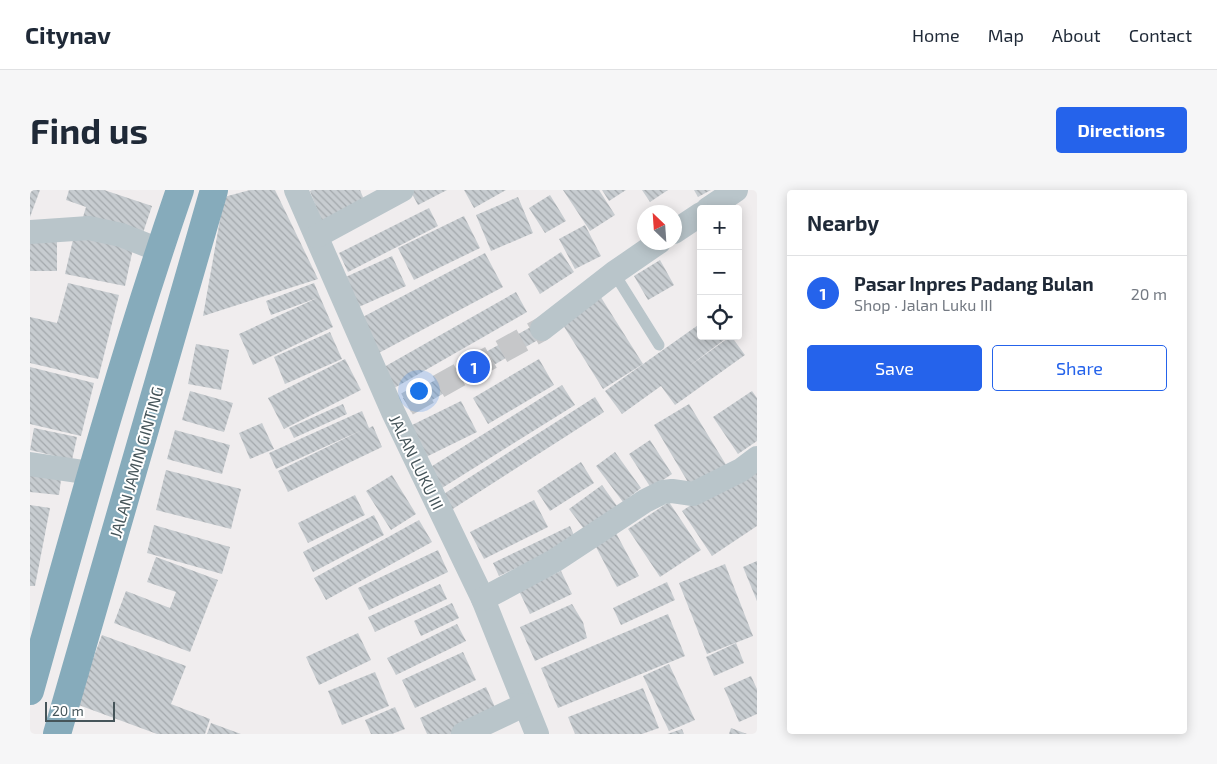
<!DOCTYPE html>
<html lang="en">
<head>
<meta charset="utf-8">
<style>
  :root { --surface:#fff; --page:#f6f6f7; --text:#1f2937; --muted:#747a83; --line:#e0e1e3; --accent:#2563eb }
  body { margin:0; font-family:"Exo 2",sans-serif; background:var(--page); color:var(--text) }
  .controls { position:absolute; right:15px; top:15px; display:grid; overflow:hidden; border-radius:5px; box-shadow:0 2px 12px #0003 }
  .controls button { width:45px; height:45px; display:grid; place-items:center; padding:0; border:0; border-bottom:1px solid var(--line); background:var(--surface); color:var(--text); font:25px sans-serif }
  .compass { position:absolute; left:607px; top:15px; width:45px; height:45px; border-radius:50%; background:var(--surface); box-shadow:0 2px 12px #0003; rotate:335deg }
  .scale { position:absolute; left:15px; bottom:12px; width:70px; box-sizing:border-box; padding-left:5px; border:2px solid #46555a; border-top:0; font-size:14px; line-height:18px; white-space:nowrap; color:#46555a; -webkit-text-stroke:4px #fff; paint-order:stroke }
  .you { position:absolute; left:388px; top:200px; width:18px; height:18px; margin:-12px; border:4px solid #fff; border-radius:50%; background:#1a73e8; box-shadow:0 0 0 8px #1a73e833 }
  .badge { display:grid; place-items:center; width:32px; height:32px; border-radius:50%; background:var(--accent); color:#fff; font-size:16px; font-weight:700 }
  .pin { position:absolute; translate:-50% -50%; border:2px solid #fff; box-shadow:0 1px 5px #0006 }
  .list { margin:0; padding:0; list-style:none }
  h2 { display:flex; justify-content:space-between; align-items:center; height:65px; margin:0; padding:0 20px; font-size:21px }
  h2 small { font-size:16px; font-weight:400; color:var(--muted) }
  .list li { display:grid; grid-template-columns:32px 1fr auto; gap:15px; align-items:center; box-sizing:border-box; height:75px; padding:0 20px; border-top:1px solid var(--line) }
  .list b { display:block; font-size:19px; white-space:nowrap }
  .list p { margin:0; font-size:16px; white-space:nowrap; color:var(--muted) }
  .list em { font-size:16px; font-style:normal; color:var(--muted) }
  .actions { display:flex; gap:10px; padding:15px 20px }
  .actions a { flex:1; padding:11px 0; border:1px solid var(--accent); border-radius:5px; text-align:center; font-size:18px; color:var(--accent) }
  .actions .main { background:var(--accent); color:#fff }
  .icon { flex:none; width:28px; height:28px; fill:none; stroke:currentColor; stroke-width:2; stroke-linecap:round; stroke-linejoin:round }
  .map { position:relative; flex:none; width:727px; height:544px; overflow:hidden; border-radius:5px }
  header { display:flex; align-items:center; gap:30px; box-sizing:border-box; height:70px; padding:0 25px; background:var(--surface); border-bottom:1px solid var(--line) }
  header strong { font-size:24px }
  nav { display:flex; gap:28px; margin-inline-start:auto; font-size:18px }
  .intro { display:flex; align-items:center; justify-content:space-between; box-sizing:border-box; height:120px; padding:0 30px }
  h1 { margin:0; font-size:35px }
  .button { padding:12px 22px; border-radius:5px; background:var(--accent); color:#fff; font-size:18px; font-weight:700 }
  main { display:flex; gap:30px; padding:0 30px }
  aside { flex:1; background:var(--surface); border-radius:5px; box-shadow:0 2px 12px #0003 }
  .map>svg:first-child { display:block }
  .building { fill:url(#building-back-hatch) }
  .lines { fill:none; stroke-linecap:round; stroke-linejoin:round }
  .street-tunnel { stroke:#c6c7c9; stroke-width:24; stroke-dasharray:24 12; stroke-linecap:butt }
  .lane { stroke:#b9c5ca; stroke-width:11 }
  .street { stroke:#b9c5ca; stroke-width:24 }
  .highway { stroke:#86abbb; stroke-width:28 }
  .labels { text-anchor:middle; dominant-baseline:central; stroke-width:4; stroke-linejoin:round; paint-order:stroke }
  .street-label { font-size:16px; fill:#46555a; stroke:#fff }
</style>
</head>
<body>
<header>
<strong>Citynav</strong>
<nav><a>Home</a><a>Map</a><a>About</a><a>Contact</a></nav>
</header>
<div class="intro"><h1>Find us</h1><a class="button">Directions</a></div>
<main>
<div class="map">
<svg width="727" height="544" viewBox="0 0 727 544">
  <defs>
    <pattern id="building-back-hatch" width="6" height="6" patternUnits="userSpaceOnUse" patternTransform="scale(1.25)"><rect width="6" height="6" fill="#c7ccd0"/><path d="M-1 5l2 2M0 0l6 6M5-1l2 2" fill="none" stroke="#a3a8ac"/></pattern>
  </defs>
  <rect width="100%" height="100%" fill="#f0edee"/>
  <g class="building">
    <polygon points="0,0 10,0 0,27"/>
    <polygon points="39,0 74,0 122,16 112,46 53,27 56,17 36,10"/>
    <polygon points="220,0 245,0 288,89 173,126 194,7"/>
    <polygon points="282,0 330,0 337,17 293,35 280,1"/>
    <polygon points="380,0 417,0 388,15"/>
    <polygon points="434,0 476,0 444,18"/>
    <polygon points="533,0 569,0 585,25 560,41"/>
    <polygon points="572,0 596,0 579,11"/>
    <polygon points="612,0 638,0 620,12"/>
    <polygon points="664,0 681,0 668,7"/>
    <polygon points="520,5 536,31 515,43 499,18"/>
    <polygon points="488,7 503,43 461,61 446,25"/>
    <polygon points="399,18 408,36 318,82 309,63"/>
    <polygon points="434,26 450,58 384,90 368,58"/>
    <polygon points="555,35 571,66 545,79 529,49"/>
    <polygon points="45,41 104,54 95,96 35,84"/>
    <rect x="0" y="48" width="27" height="33"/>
    <polygon points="531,62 544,82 510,104 498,84"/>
    <polygon points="455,63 473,97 345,165 327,130"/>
    <polygon points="362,66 376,96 322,120 309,90"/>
    <polygon points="630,70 644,95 618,110 604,86"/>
    <polygon points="38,93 89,105 68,189 0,173 0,127 27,133"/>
    <polygon points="284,93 303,137 223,175 209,144 287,108 241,125 236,111"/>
    <polygon points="567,101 613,174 573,199 528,127"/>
    <polygon points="486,102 497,122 359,201 347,181"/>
    <polygon points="508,133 515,146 381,222 373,208"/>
    <polygon points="671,133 671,146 699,146 658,177 701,146 715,165 645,215 631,196 592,224 575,201"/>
    <polygon points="300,142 312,169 255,194 244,167"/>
    <polygon points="166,154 199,160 191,200 158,194"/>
    <polygon points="315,169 331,200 254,239 238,208"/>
    <polygon points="509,169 524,195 458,234 443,208"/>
    <polygon points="0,177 64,193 51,246 0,234"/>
    <polygon points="532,195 545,215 412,298 399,278"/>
    <polygon points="160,201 203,213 194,242 152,230"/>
    <polygon points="722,201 727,208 727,251 708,264 683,227"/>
    <polygon points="565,207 574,222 418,322 409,307"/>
    <polygon points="431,211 447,242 396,267 380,236"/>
    <polygon points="313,214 317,224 264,248 259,238"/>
    <polygon points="659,214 698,278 662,299 624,235"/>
    <polygon points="332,221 339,238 343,236 352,257 258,302 248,281 332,240 246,279 239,263"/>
    <polygon points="232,233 244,259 220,269 209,243"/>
    <polygon points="4,238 47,247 42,270 0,260"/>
    <polygon points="145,240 200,255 192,284 137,269"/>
    <polygon points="620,250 642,284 621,298 599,264"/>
    <polygon points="585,262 611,298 593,312 566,276"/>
    <polygon points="727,271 727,336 682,366 652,321"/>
    <polygon points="551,272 564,293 520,321 507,301"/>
    <polygon points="0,279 32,282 29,305 0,302"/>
    <polygon points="136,280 211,299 201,339 126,320"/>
    <polygon points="362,285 386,324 361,340 336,301"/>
    <polygon points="572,295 587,316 554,339 539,319"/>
    <polygon points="325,305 335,325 278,353 268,333"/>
    <polygon points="504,310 518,337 454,369 440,342"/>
    <polygon points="639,312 671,360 630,387 598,339"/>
    <polygon points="0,315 20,318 5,396 0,396"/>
    <polygon points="344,325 354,345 283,382 273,362"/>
    <polygon points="389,330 402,352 296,410 284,388"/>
    <polygon points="124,335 200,357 192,384 117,363"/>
    <polygon points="540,336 546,350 469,386 463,373"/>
    <polygon points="586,343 609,386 587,397 565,355"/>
    <polygon points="408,360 418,382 339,420 328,398"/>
    <polygon points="126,367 188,390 160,462 84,433 96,401 140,418 146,402 117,392"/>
    <polygon points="727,371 727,411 713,377"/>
    <polygon points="695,374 723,446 677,464 649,393"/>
    <polygon points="531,381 542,404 500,424 489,401"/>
    <polygon points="637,392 645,410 591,435 583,418"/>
    <polygon points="410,394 417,409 345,442 338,427"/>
    <polygon points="422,413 429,428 391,446 384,431"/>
    <polygon points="542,414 553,432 557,448 505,471 490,437"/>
    <polygon points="638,424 655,466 528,518 511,478"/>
    <polygon points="427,434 436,451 366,485 357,468"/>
    <polygon points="328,443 341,470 289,495 276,467"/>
    <polygon points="72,445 156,476 141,514 180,529 175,544 127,544 46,514"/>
    <polygon points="706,453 714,473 684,486 676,467"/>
    <polygon points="433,462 446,490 385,518 372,490"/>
    <polygon points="639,474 665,530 639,541 613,486"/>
    <polygon points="345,482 359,516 312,535 298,501"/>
    <polygon points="721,486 727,499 727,524 709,532 694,498"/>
    <polygon points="456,497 468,524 426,544 397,544 390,528"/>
    <polygon points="613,498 629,538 612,544 545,544 538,527"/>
    <polygon points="365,517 375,539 362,544 341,544 335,530"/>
    <polygon points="181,533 211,544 177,544"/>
    <polygon points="701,538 717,544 699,544"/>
    <polygon points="652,539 654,544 637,544"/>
  </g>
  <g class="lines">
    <polyline class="street-tunnel" points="377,214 512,139"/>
    <polyline class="lane" points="584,83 629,155"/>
    <g class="street">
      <polyline points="266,0 363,222 453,409 507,544"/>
      <polyline points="678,19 706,0"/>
      <polyline points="0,42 59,38 91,45 129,60"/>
      <polyline points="644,42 671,24"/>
      <polyline points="287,46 372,0"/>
      <polyline points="512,139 584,83 629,52"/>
      <polyline points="0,274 61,283"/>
      <polyline points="453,409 524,371 615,311 633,302 642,301 663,304 711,280 727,268"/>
      <polyline points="433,544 494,515"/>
    </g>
    <g class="highway">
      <path d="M 0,501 C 47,333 93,165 150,0"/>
      <polyline points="27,544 184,0"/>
    </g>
  </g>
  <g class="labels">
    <g class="street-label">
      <text transform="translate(106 272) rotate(-74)">JALAN JAMIN GINTING</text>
      <text transform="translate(387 272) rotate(64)">JALAN LUKU III</text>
    </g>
  </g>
</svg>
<div class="controls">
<button>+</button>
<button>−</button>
<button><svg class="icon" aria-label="locate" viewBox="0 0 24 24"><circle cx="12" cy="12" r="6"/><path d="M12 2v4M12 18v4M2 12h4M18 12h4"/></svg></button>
</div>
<svg class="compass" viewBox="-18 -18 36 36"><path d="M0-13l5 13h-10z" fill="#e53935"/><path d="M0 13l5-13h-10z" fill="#747a83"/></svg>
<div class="scale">20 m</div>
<div class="you"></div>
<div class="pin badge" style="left:444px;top:177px">1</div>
</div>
<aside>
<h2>Nearby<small></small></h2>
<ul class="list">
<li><span class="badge">1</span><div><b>Pasar Inpres Padang Bulan</b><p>Shop · Jalan Luku III</p></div><em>20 m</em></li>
</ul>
<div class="actions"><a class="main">Save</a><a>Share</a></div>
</aside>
</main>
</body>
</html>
